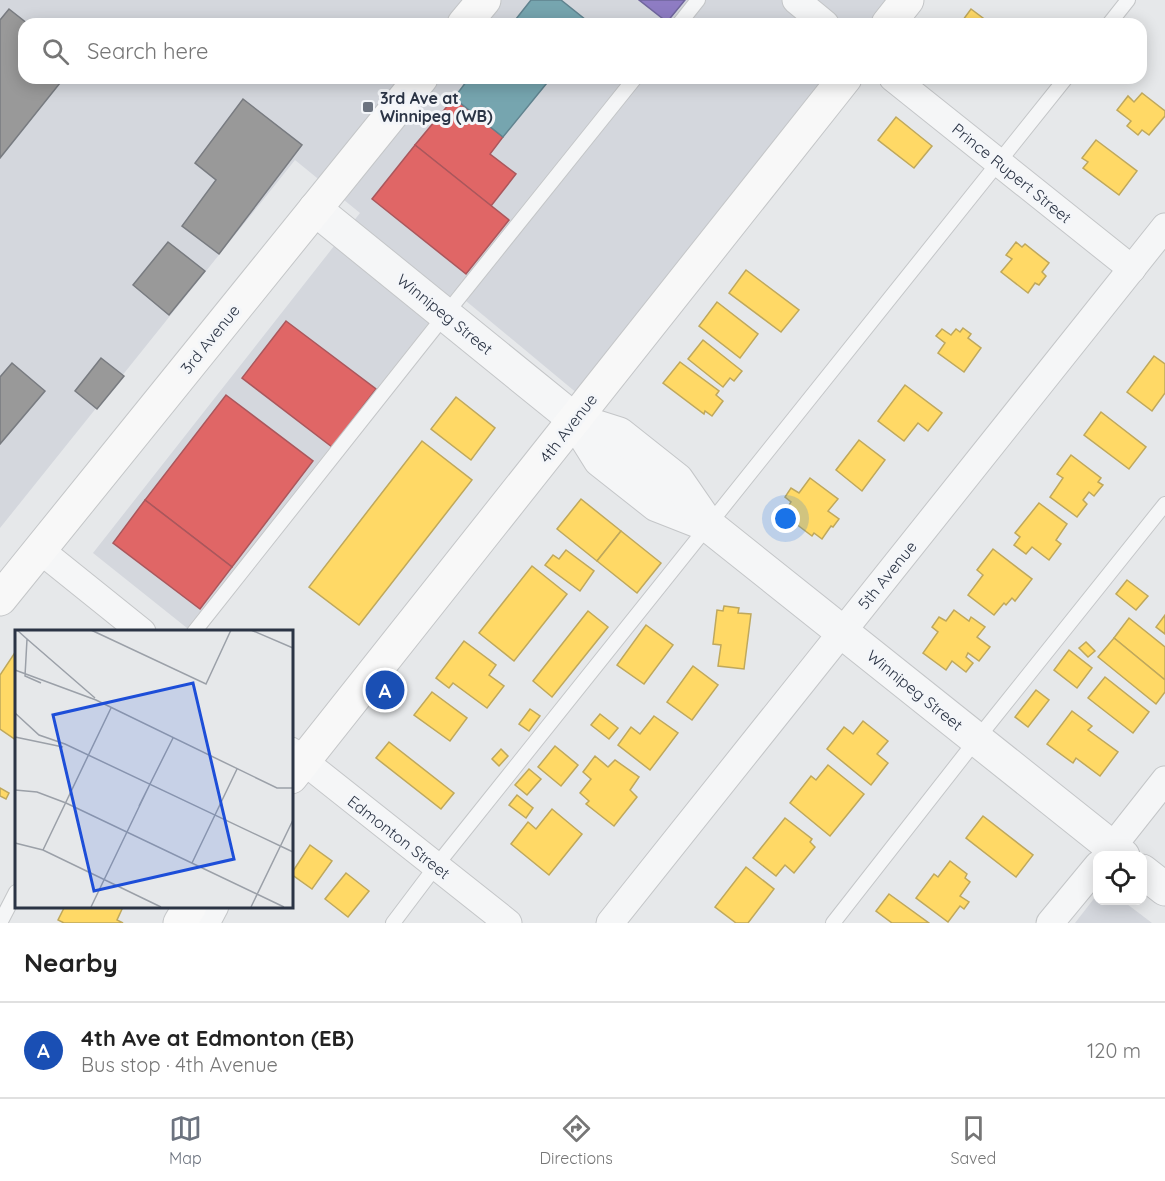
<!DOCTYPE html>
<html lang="en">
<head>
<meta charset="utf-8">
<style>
  :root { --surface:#fff; --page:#f6f6f6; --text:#222; --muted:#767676; --line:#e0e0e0; --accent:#6c737f }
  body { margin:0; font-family:Quicksand,sans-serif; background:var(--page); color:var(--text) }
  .controls { position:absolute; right:18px; bottom:18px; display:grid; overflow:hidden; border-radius:12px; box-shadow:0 3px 15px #0003 }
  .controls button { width:54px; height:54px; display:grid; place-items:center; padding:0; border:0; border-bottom:2px solid var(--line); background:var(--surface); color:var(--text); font:30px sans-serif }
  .you { position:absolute; left:786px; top:519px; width:21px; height:21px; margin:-15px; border:4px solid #fff; border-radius:50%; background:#1a73e8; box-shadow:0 0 0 9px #1a73e833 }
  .badge { display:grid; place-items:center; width:39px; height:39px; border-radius:50%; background:var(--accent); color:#fff; font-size:20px; font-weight:700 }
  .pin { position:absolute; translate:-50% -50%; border:3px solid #fff; box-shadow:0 2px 6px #0006 }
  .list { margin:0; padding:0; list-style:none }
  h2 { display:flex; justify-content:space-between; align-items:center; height:78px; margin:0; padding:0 24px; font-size:26px }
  h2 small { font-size:20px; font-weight:400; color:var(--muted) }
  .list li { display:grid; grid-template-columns:39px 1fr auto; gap:18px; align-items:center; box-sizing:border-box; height:96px; padding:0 24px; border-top:2px solid var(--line) }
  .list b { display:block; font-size:22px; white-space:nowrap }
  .list p { margin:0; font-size:20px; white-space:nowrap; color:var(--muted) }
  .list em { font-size:20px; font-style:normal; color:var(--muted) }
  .icon { flex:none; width:33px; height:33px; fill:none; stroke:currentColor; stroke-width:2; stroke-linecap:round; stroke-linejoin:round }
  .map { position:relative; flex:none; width:1165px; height:923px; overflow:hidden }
  .search { position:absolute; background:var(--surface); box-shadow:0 3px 15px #0003; left:18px; right:18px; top:18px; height:66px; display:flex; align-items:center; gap:15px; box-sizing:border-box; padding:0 21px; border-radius:18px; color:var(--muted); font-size:22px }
  .sheet { height:174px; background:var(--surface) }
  nav { display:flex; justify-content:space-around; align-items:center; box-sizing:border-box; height:84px; border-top:2px solid var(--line); background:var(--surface); font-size:16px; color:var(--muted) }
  nav a { display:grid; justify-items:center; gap:3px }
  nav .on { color:var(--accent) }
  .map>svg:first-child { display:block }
  .built { fill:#d4d7dd }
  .homes { fill:#ffd966; stroke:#bfa85c; stroke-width:1.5 }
  .shops { fill:#e06666; stroke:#aa575c; stroke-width:1.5 }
  .offices { fill:#8e7cc3; stroke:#70669d; stroke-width:1.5 }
  .public { fill:#76a5af; stroke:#60838f; stroke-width:1.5 }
  .industry { fill:#999; stroke:#787b80; stroke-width:1.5 }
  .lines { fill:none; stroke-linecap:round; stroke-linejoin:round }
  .service-casing { stroke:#c4c6c8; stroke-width:16 }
  .minor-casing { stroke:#c4c6c8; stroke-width:29 }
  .tertiary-casing { stroke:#c4c6c8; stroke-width:35 }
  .secondary-casing { stroke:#c4c6c8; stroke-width:35 }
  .service { stroke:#f5f6f7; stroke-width:14 }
  .minor { stroke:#f5f6f7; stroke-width:27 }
  .tertiary { stroke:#f5f6f7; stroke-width:33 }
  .secondary { stroke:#f8f8f8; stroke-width:33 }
  .poi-dot { fill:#6c737f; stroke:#f4f6f9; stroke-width:2 }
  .labels { text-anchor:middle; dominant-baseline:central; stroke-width:6; stroke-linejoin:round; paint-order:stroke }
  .poi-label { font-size:16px; font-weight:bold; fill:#2b3445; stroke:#f4f6f9; text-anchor:start }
  .street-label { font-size:16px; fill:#2b3445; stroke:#f4f6f9 }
  .inset-road { fill:none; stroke:#9ba0a8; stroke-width:1.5 }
  .view { fill:#1d4ed8; fill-opacity:0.15; stroke:#1d4ed8; stroke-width:3 }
  .inset-edge { fill:none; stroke:#2b3445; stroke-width:3 }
</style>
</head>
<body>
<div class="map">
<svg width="1165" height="923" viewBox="0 0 1165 923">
  <rect width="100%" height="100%" fill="#e6e8ea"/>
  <g class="built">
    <polygon points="0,0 888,0 869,24 24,24 24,78 827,78 578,394 454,291 187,628 93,553 360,213 295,160 0,528"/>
    <polygon points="1096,896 1097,896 1098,900 1123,901 1152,923 1075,923"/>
  </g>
  <g class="homes">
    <polygon points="971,9 991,24 960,24"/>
    <polygon points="1142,93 1165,111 1165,116 1149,135 1142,130 1138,135 1127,126 1131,121 1117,110 1128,96 1134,102"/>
    <polygon points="896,117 932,146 914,168 878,140"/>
    <polygon points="1096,140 1137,171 1119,195 1083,168 1088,162 1082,158"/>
    <polygon points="1016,242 1022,247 1025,244 1049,263 1042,272 1046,276 1039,285 1035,283 1028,293 1001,272 1012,259 1006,255"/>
    <polygon points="746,270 799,310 781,332 729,293"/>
    <polygon points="717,302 758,334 740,358 699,326"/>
    <polygon points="963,328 971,334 968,338 981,348 964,372 938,353 945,343 936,336 942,329 951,335 956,329 960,332"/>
    <polygon points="703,340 742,371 734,381 730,378 723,387 688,359"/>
    <polygon points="1154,356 1165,364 1165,393 1152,411 1127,392"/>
    <polygon points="680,362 719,391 716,395 723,401 712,416 705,411 704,414 663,383"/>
    <polygon points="905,385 942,413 928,431 918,423 904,441 878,421"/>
    <polygon points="456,397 495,428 471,460 431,429"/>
    <polygon points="1101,412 1146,447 1129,469 1084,435"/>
    <polygon points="859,440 885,460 862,491 836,470"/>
    <polygon points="422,441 472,480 359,625 309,587"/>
    <polygon points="1071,455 1101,478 1098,482 1103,485 1094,496 1089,492 1083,500 1087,504 1077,517 1050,497 1063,478 1057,474"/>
    <polygon points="810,478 838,499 828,511 839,519 833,527 831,526 822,539 814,533 812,536 783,514 791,502 785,497 791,488 799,493"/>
    <polygon points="581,499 621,531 597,561 557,529"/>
    <polygon points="1039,503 1067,524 1056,540 1061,544 1049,560 1032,547 1026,554 1014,545 1020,537 1015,533"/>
    <polygon points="621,531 661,563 637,593 597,561"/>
    <polygon points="993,549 1032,579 1015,601 1012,598 1006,605 1004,603 994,615 968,595 983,575 977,570"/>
    <polygon points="566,550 594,571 580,591 545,565 553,555 559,559"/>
    <polygon points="532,566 567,594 514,661 479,633"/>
    <polygon points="1127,580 1148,596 1136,610 1116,594"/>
    <polygon points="724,606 739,608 738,613 751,614 744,669 718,666 721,645 713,644 717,610 723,611"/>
    <polygon points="954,610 969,621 971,617 985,627 977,637 990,647 979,661 968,653 966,657 973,663 966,672 952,661 946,670 923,653 938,632 932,627 939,617 946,621"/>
    <polygon points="588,611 608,627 552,697 533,681"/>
    <polygon points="1165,615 1165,634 1156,627"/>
    <polygon points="1129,618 1165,647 1165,680 1114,638"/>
    <polygon points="646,625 673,645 644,684 617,665"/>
    <polygon points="1114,638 1165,680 1165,692 1156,704 1098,657"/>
    <polygon points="464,641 496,665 489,675 504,686 487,708 453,683 449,688 436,678"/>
    <polygon points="1086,642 1095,651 1088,657 1079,648"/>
    <polygon points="1069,650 1092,668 1077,688 1054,670"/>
    <polygon points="16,651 16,740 0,729 0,675"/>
    <polygon points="693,666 718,685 692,720 667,702"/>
    <polygon points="1105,677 1149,712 1133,733 1088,698"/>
    <polygon points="1036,690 1049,700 1028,727 1015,717"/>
    <polygon points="432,692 467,718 450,741 414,715"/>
    <polygon points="530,709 540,716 529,731 519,724"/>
    <polygon points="1072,711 1092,726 1088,730 1118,752 1100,776 1076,758 1073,763 1047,744"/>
    <polygon points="600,714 618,728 609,739 591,725"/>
    <polygon points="654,716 678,733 650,770 618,745 631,727 640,734"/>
    <polygon points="863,721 888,741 877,754 888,763 871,785 827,749 844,727 853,734"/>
    <polygon points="389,742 454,793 441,809 376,758"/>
    <polygon points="555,746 578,765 561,786 538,767"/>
    <polygon points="501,749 508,756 499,766 492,759"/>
    <polygon points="595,756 608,767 615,760 639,777 630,790 637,797 614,826 586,804 589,801 580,793 591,779 583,772"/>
    <polygon points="828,765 864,794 830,836 790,803 811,776 816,780"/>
    <polygon points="529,769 541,779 527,795 515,785"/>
    <polygon points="0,788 9,793 6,799 0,796"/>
    <polygon points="517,795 533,808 526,818 509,805"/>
    <polygon points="552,809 582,834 549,875 511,844 528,822 536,829"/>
    <polygon points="983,816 1033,855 1016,877 966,838"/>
    <polygon points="785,818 812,839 810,842 815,847 794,873 785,865 776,876 753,858"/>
    <polygon points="310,845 332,861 312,889 291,874"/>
    <polygon points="950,861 967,874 965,878 970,882 960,896 969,902 964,909 960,906 948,922 916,898 934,874 938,877"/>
    <polygon points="746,867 774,889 748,923 736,923 715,907"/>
    <polygon points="346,873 369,891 348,917 325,899"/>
    <polygon points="889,894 929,923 892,923 876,911"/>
    <polygon points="65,906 122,906 123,907 117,920 123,923 64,923 58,920"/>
  </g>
  <g class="shops">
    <polygon points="454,98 503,137 490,154 516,174 491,206 415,145"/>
    <polygon points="415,145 509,220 466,274 372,199"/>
    <polygon points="286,321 376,389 332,447 242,378"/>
    <polygon points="226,395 313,461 232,567 145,500"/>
    <polygon points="145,500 232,567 200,609 113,543"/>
  </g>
  <polygon class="offices" points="639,0 685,0 667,22"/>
  <g class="public">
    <polygon points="531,0 561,0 591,24 512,24"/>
    <polygon points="469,78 551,78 503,137 454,98"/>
  </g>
  <g class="industry">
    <polygon points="9,9 28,24 24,24 24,78 64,78 0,158 0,20"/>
    <polygon points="243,99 302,145 219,254 182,226 216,180 195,163"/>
    <polygon points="168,242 205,271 169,315 133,285"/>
    <polygon points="101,358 124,376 97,409 75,391"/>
    <polygon points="12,363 45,391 0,444 0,377"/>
  </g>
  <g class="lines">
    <g class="service-casing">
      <g id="service">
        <polyline points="679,24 698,0"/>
        <polyline points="1109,24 1128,0"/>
        <polyline points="194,632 445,315 635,78"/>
        <polyline points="0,923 16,892"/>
        <polyline points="393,923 436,866 1066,78"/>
        <polyline points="833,923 977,739 1165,504"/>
      </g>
    </g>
    <g class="minor-casing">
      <g id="minor">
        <polyline points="796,0 825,24"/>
        <polyline points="893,78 1132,269"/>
        <polyline points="40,550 142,632"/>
        <polyline points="291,751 508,923"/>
        <polyline points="1105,856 1165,780"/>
        <polyline points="206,923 215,906"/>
        <polyline points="610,923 1165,227"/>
        <polyline points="1050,923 1098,865"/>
      </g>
    </g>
    <g class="tertiary-casing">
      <g id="tertiary">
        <polyline points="315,209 575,420 600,460 657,505 708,525"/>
        <polyline points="575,420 619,434 677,480 708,525 1123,856"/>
        <polyline points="1142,871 1165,889"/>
      </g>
    </g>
    <g class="secondary-casing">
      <g id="secondary">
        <polyline points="464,24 484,0"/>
        <polyline points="888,24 907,0"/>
        <polyline points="0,599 421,78"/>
        <polyline points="291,777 845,78"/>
        <polyline points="180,923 190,906"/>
      </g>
    </g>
    <use href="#service" class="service"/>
    <use href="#minor" class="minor"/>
    <use href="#tertiary" class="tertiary"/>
    <use href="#secondary" class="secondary"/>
  </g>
  <rect class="poi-dot" x="362" y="101" width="12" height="12" rx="3"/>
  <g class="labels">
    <g class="poi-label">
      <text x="380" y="98">3rd Ave at<tspan x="380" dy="18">Winnipeg (WB)</tspan></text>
    </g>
    <g class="street-label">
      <text transform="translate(1012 173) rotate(39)">Prince Rupert Street</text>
      <text transform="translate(445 314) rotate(39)">Winnipeg Street</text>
      <text transform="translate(210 339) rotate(-51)">3rd Avenue</text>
      <text transform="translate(568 428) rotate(-52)">4th Avenue</text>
      <text transform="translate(887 575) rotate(-51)">5th Avenue</text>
      <text transform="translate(915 690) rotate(39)">Winnipeg Street</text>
      <text transform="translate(399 837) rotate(38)">Edmonton Street</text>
    </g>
  </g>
  <g transform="translate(15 630)">
    <rect width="278" height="278" fill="#e6e8ea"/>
    <path class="inset-road" d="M 2,0 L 12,9 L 10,46 L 26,53M 76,0 L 191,54 L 216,0M 236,0 L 278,18M 12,9 L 80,68M 0,40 L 81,70 L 262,158 L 278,158M 0,83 L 24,105 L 50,114 L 278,222M 0,107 L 48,117M 0,160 L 22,162 L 51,173 L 269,277M 124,176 L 158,108M 0,213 L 28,220 L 146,277M 28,220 L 96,78M 177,233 L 222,139M 76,277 L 135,154M 236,277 L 278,190"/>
    <path class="view" d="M 178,53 L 219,229 L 79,261 L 38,85 Z"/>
    <rect width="278" height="278" class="inset-edge"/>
  </g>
</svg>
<div class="controls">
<button><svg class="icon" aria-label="locate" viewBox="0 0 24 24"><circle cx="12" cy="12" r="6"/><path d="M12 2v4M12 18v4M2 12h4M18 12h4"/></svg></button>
</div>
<div class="you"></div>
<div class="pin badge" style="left:385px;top:690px;background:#1a4fb4">A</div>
<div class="search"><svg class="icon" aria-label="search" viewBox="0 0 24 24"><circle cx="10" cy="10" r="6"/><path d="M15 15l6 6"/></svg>Search here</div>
</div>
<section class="sheet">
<h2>Nearby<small></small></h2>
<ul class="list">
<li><span class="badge" style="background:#1a4fb4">A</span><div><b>4th Ave at Edmonton (EB)</b><p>Bus stop · 4th Avenue</p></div><em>120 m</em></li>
</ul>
</section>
<nav>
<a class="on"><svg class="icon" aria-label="map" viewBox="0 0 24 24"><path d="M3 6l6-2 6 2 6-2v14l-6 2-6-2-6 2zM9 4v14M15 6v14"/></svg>Map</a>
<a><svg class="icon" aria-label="directions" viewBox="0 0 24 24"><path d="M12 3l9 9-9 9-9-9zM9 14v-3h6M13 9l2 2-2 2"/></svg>Directions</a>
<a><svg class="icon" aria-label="saved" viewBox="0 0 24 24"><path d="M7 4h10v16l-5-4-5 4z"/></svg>Saved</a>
</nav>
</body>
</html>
